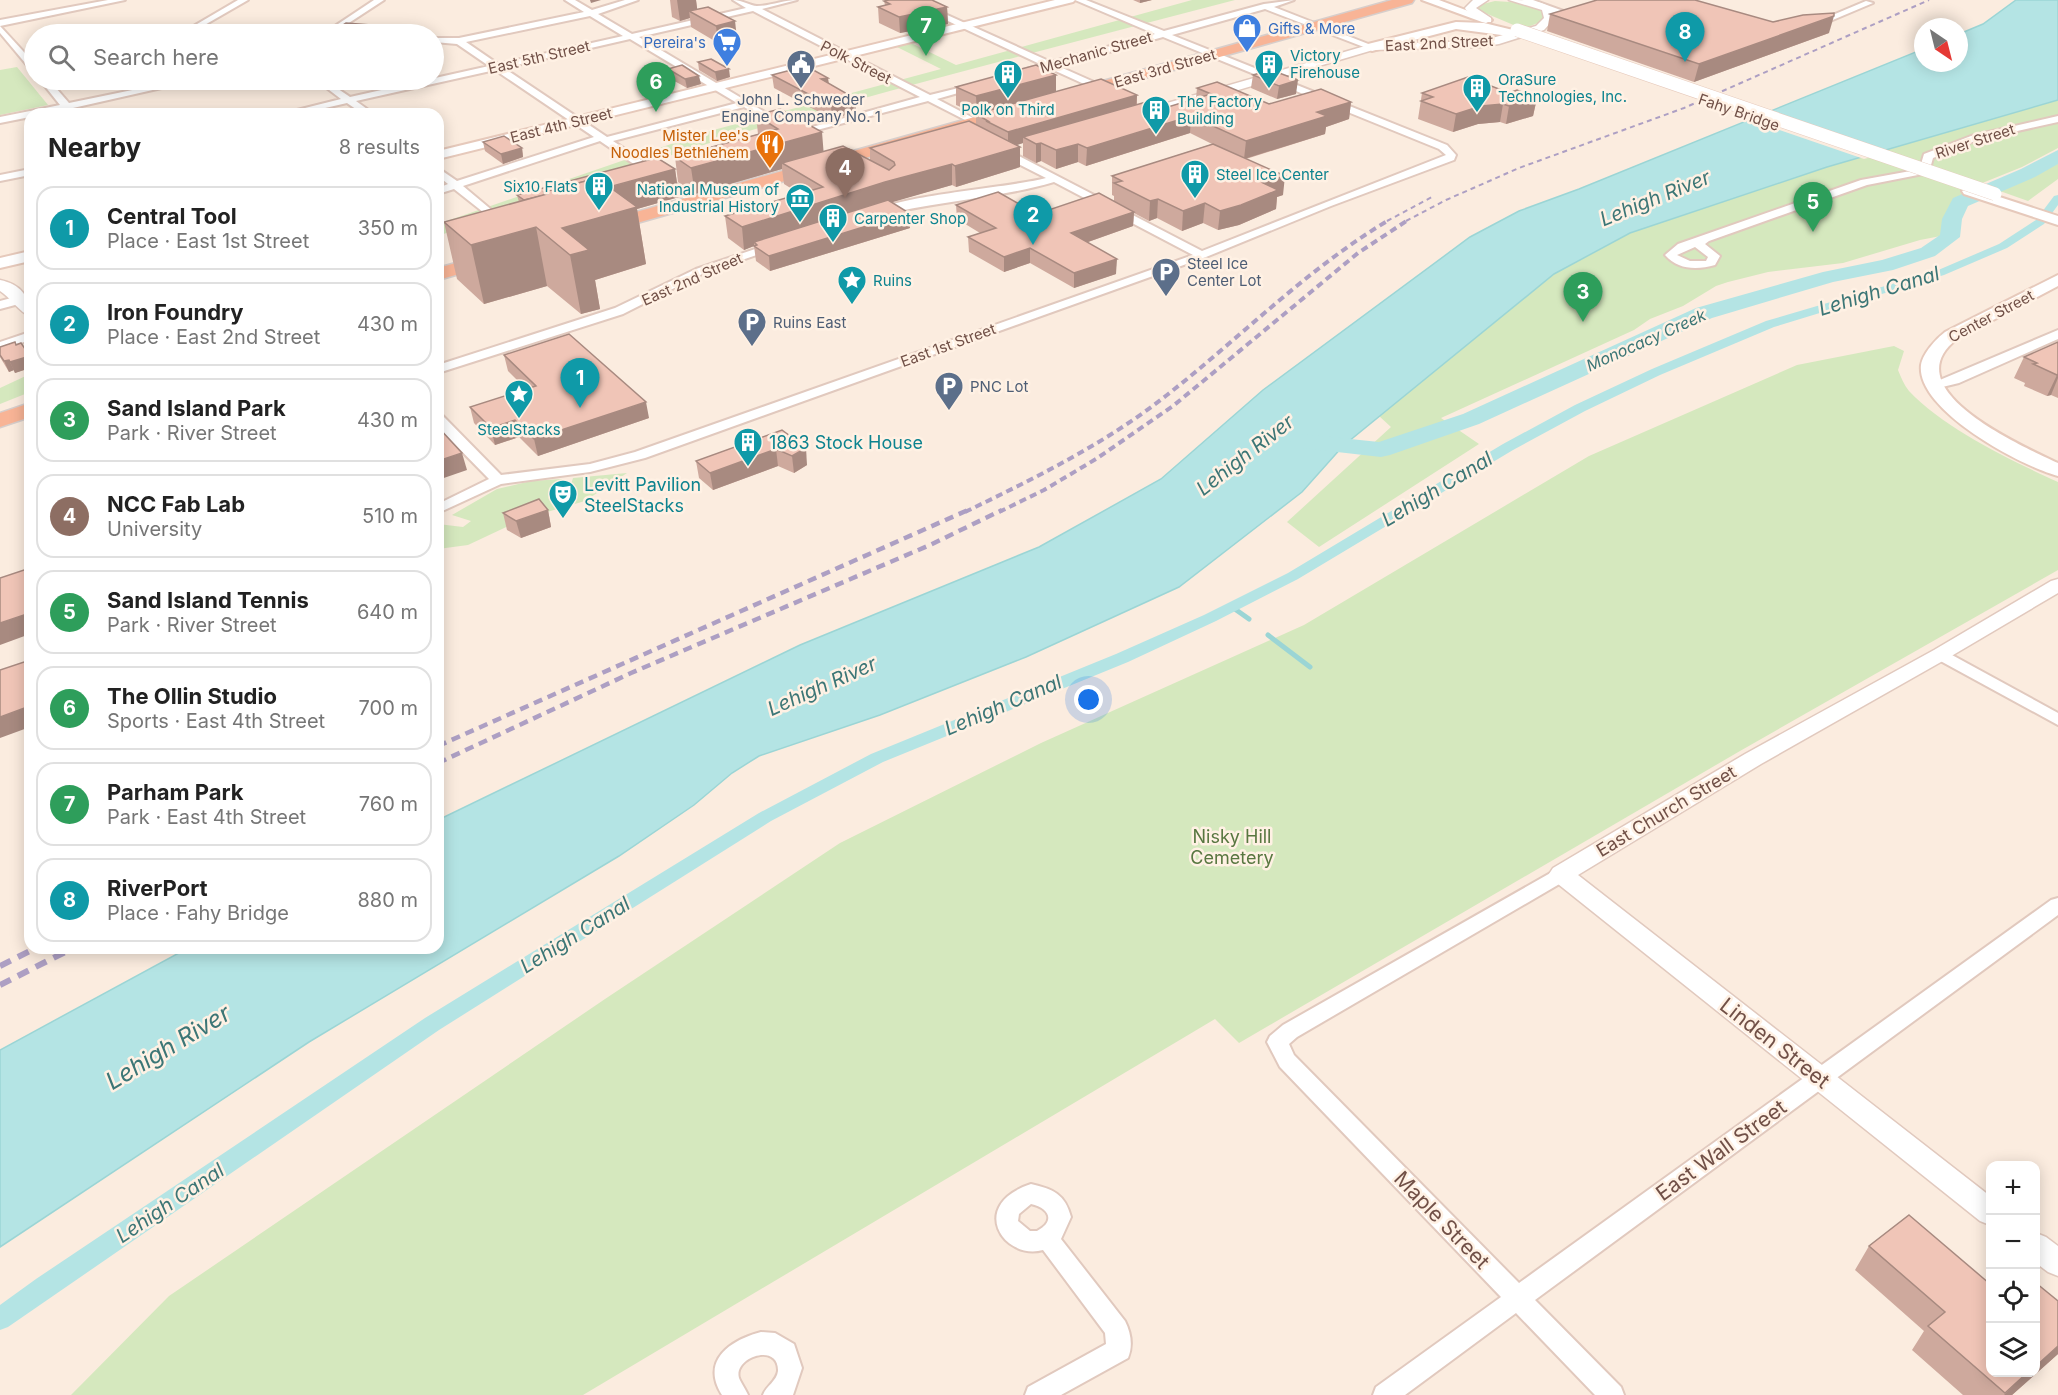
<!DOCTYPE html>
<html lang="en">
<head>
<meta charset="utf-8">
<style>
  :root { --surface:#fff; --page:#f6f6f6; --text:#222; --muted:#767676; --line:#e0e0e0; --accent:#0b8043 }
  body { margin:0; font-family:Inter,sans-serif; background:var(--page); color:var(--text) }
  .controls { position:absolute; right:18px; bottom:18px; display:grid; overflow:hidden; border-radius:12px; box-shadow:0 3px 15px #0003 }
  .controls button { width:54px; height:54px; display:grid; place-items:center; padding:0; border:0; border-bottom:2px solid var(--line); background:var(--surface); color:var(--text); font:30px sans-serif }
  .compass { position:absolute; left:1914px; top:18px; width:54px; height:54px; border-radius:50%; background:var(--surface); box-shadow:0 3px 15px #0003; rotate:145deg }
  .you { position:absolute; left:1089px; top:700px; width:21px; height:21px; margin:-15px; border:4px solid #fff; border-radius:50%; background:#1a73e8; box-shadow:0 0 0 9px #1a73e833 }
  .badge { display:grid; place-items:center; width:39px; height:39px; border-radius:50%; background:var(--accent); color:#fff; font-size:20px; font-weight:700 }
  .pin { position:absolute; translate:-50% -50px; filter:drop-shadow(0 2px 3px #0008) }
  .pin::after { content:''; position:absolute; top:32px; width:21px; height:18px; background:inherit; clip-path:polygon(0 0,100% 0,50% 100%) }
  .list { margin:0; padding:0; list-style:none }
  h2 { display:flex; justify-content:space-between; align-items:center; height:78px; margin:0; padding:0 24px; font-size:26px }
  h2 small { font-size:20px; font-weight:400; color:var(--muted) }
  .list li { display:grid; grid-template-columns:39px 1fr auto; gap:18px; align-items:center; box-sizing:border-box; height:84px; margin:0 12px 12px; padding:0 12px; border:2px solid var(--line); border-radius:18px }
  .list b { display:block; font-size:22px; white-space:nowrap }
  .list p { margin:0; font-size:20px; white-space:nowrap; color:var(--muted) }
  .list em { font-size:20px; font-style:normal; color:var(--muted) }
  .icon { flex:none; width:33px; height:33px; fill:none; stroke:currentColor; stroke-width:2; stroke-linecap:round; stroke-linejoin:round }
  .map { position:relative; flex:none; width:2058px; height:1395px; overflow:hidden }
  .search { position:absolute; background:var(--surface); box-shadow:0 3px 15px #0003; left:24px; top:24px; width:420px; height:66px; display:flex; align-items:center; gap:15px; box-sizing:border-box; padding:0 21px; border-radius:33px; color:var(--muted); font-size:22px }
  .panel { position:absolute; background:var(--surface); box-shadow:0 3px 15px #0003; left:24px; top:108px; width:420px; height:846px; border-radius:18px }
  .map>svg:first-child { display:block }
  .green { fill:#d5e8be }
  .water { fill:#b4e4e4; stroke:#9bd5d5; stroke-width:1.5 }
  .pier { fill:#fbecdf }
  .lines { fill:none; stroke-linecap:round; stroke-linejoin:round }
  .stream { stroke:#9bd5d5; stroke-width:5 }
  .canal { fill:#b4e4e4; fill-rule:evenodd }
  .river { fill:#b4e4e4; fill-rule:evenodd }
  .minor-casing { stroke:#e1c9be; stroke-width:4 }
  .tertiary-casing { stroke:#e1c9be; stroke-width:3 }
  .secondary-casing { stroke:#e6c9bb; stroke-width:4 }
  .trunk-casing { stroke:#d7cecb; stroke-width:3 }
  .minor { fill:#fff; fill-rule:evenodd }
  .tertiary { fill:#fff; fill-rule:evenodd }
  .secondary { fill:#fff; fill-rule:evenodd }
  .trunk { fill:#f8b496; fill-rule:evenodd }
  .rail-far3 { stroke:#ad9fc3; stroke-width:2; stroke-dasharray:5 4; stroke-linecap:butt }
  .rail-far2 { stroke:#ad9fc3; stroke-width:4; stroke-dasharray:7 4.5; stroke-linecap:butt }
  .rail-far1 { stroke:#ad9fc3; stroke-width:4.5; stroke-dasharray:9 6; stroke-linecap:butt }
  .rail { stroke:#ad9fc3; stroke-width:6; stroke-dasharray:12 8; stroke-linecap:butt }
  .secondary-bridge-casing { stroke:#e6c9bb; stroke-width:14; stroke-linecap:butt }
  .secondary-bridge { stroke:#fff; stroke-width:13 }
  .wall { fill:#cea99d }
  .shaded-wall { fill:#a88a80 }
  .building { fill:#f0c5b7; stroke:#a88a80; stroke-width:1.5 }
  .labels { text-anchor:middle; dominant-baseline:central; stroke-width:5; stroke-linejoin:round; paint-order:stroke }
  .far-shop-label { font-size:15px; fill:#366cbe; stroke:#fff1e4; text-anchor:start }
  .far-street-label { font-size:15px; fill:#715047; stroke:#fff1e4 }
  .far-culture-label { font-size:15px; fill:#0d838f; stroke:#fff1e4; text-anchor:start }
  .far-service-label { font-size:15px; fill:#4e5e75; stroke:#fff1e4; text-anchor:start }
  .far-food-label { font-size:15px; fill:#c56008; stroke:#fff1e4; text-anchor:end }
  .far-water-label { font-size:16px; font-style:italic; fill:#3c7676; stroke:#fff1e4 }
  .culture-label { font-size:18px; fill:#0d838f; stroke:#fff1e4; text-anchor:start }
  .street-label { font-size:18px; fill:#715047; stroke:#fff1e4 }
  .park-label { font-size:18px; fill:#587740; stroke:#fff1e4 }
  .water-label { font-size:20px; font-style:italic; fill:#3c7676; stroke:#fff1e4 }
  .near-street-label { font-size:21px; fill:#715047; stroke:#fff1e4 }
  .near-water-label { font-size:24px; font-style:italic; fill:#3c7676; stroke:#fff1e4 }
</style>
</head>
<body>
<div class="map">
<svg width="2058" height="1395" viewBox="0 0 2058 1395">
  <rect width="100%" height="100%" fill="#fbecdf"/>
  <g class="green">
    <path d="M 1192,0 L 1235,0 C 1064,45 892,88 722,139 C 626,169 532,202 438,236 L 438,224 L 706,132 L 941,69 L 897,47 L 911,43 L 956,65 Z"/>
    <path d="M 1495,1 C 1511,2 1534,3 1546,15 L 1543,21 L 1523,29 L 1478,10 L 1479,5 Z"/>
    <polygon points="17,67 48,105 0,115 0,70"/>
    <polygon points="2058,100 2058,148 2022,167 1970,188 1956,203 1946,235 1920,240 1843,263 1768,272 1728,282 1716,286 1683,306 1650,319 1634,330 1441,418 1479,444 1319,547 1287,522 1391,427 1379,416 1554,274 1630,233 1827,167"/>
    <polygon points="2058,161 2058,179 2028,201 1997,190 2018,179 2037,174 2047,165"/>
    <path d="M 1894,346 L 1904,351 L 1898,370 C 1901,377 1904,385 1909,391 C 1945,429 2010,460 2058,482 L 2058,570 L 1740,751 L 1239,1043 L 1215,1019 L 583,1395 L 71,1395 L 169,1296 L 605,999 L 840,843 L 1041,743 L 1304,625 L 1589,456 L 1797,365 Z"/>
    <polygon points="30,374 30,392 0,404 0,388"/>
    <polygon points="627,473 585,501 523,519 468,545 438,549 438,524 463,527 471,521 452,515 497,489 531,481 562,479 555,492 569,491 573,478"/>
  </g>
  <polygon class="water" points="2016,0 2058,0 2058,100 1827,167 1630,233 1554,274 1343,446 1302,492 1179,587 1026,657 880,715 759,756 732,773 694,805 619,856 309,1042 0,1247 0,1050 188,948 438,948 438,820 800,645 1039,547 1161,479 1263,390 1470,237 1519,211 1579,189 1923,49 1923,63 1959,63 1959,34 1983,24"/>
  <polygon class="pier" points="1762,110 1887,153 1864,159 1744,118"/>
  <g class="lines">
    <g class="stream">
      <polyline points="1232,607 1249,619"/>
      <polyline points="1268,635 1310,667"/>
    </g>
    <polygon class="canal" points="2058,195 2058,205 2044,224 2007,248 1944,275 1774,327 1660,375 1585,411 1513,450 1298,579 1216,621 1128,662 883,762 771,821 439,1030 8,1327 0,1330 0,1305 36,1279 425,1018 759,813 871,754 1116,654 1204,615 1288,573 1503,444 1575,405 1652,369 1766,321 1936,271 1999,244 2036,220 2054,196"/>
    <polygon class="river" points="2058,150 2058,164 2035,177 1968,206 1962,219 1960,237 1935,256 1893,270 1833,282 1712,318 1479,424 1390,455 1381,457 1302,448 1293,446 1290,441 1293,436 1302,434 1379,442 1463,414 1696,308 1823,272 1882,260 1921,248 1940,235 1942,219 1953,198 2021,169"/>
    <g class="minor-casing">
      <g id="minor">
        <polygon points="108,0 125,0 0,26 34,63 34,71 31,70 0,33 0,20"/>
        <polygon points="238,0 248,0 189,34 180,34"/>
        <polygon points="374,0 384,0 332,34 323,34"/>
        <path d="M 565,0 L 575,0 L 592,10 L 625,0 L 638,0 L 598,14 L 632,34 L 746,8 L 733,0 C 743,0 750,6 757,6 C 770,6 783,0 797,0 L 762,9 L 930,95 L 979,83 L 979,87 L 937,99 L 981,122 L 973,124 L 928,101 L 794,136 L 794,132 L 920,97 L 753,11 L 639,37 L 785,124 L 777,126 L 744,107 L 613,141 L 699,199 L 699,203 L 691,203 L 600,141 L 463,186 L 506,222 L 506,226 L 502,227 L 454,189 L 438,194 L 438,188 L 448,184 L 438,176 L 438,168 L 457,181 L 594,137 L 495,70 L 356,101 L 374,114 L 363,114 L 347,103 L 299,114 L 281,114 L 341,99 L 316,80 L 325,80 L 350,97 L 489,66 L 457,44 L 434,42 L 434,38 L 459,38 L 584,12 ZM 590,16 L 623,36 L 498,64 L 466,42 ZM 630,39 L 737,103 L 607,137 L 504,68 Z"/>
        <path d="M 903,0 L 914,0 L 1051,62 L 1155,34 L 1075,0 L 1086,0 L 1164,31 L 1264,4 L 1294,0 L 1274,7 L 1376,47 L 1369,49 L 1265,9 L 1172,35 L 1447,145 L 1456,155 L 1454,160 L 1331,206 L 1206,257 L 645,458 L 590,472 L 501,484 L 438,513 L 438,504 L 489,479 L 438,427 L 438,415 L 443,416 L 501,475 L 590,464 L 635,452 L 1193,255 L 1054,182 C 996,199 937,201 878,216 L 873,213 C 894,195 1009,188 1046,178 L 1003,156 L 1003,152 L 1011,152 L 1202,251 L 1446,155 L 1439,149 L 1163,37 L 1058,66 L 1112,90 L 1112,94 L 1106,94 L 1049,68 L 1018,75 L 1018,71 L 1042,65 Z"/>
        <polygon points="1521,0 1533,0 1580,17 1573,19"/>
        <polygon points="1866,1 1873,3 1816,27 1809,25"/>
        <polygon points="40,80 49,80 69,103 181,80 197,80 73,108 77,114 69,114 65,109 30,114 30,117 0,123 0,117 60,105"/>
        <path d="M 2058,116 L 2058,122 L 1977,140 L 1933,158 L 1931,165 L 1923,174 L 1867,185 L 1709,241 L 1705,244 L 1720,256 L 1715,265 C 1697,270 1678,270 1665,255 L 1678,244 L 1861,180 L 1916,170 L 1921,164 L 1924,154 L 1971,136 ZM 1695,247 L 1708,257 L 1706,261 L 1690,261 L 1677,255 Z"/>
        <polygon points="30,169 30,175 0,181 0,175"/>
        <polygon points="776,242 782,245 780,247 704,273 623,314 438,373 438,365 615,308 696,269"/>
        <polygon points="30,293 30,301 0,309 0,301"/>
        <polygon points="2058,330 2058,339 1959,383 1934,389 1928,385"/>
        <polygon points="30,332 30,340 0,350 0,342"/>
        <polygon points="1941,649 2058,713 2058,725 1935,658 1933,654"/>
        <polygon points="1561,867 1568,869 1570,874 1568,879 1297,1037 1289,1044 1294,1055 1519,1283 2051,900 2058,898 2058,915 1535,1300 1621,1387 1624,1395 1595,1395 1516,1313 1405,1395 1373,1395 1376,1387 1501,1297 1280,1067 1267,1042 1270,1036 1283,1025"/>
        <path d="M 1031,1184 C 1053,1189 1065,1194 1071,1217 L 1061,1239 L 1125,1321 C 1131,1333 1133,1346 1128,1358 L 1061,1395 L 1025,1395 L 1028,1387 L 1106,1344 L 1105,1333 L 1043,1250 C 1004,1261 967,1205 1031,1184 ZM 1031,1204 C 1049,1208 1056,1221 1037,1231 L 1030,1231 L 1018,1221 L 1019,1214 Z"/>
        <path d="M 761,1332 L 775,1333 L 794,1344 L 802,1368 L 793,1395 L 763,1395 C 766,1386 777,1381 778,1371 C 779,1342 733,1357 739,1378 C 741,1383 746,1390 748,1395 L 722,1395 C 700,1360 731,1340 761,1332 Z"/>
      </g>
    </g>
    <g class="tertiary-casing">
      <g id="tertiary">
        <polygon points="1473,0 1488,0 1476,8 1491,18 1491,22 1483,22 1466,10 1465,8"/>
        <path d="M 1509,0 C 1523,0 1545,0 1554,11 L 1554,19 L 1544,30 L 1499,44 L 1481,47 L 1373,50 L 1144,118 L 1140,119 L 1134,115 L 1136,112 L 1372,44 L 1481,41 L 1536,26 L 1544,18 L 1542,10 Z"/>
        <path d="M 0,280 C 20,284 30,296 30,316 C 20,313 10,297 0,291 Z"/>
        <polygon points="2058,579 2058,593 1948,658 1761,764 1578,875 1990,1196 1990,1225 1980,1221 1553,880 1549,874 1553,868 1745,754 1934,650 2051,581"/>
        <polygon points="2036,1233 2046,1237 2058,1246 2058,1276 2048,1272 2036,1263"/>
      </g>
    </g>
    <g class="secondary-casing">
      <g id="secondary">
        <polygon points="1055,0 1075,0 1073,2 438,159 438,151"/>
        <polygon points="1422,0 1439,0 1492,20 1486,23 1482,22"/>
        <polygon points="1456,22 1484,23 1513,30 1515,32 1509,36 1456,29 1372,51 1366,47 1368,44"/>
        <polygon points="1969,187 2058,216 2058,225 1964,194 1962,191"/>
        <polygon points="30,251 30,261 0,268 0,258"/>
        <path d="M 2058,275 L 2058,286 L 1957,339 C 1892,389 2022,446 2058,463 L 2058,476 C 2021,466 1916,410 1921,365 C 1923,353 1936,339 1945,332 Z"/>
      </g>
    </g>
    <g class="trunk-casing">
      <g id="trunk">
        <polygon points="1392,0 1414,0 1412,3 1081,96 1071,96 1068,93 1071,90"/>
        <polygon points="1010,107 1018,112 1016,115 609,231 597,231 594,227 597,223"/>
        <polygon points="491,253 498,255 500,259 498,263 438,280 438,268"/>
        <polygon points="30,403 30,417 0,427 0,413"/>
      </g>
    </g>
    <use href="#minor" class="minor"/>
    <use href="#tertiary" class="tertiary"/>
    <use href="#secondary" class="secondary"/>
    <use href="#trunk" class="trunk"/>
    <g class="rail-far3">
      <polyline points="1387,221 1432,197"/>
      <polyline points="1406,221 1446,200 1519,168 1684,108 1929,0"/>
    </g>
    <g class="rail-far2">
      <path d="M 965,512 C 1035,478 1105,444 1167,395 C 1241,337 1308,268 1389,220"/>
      <polyline points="999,512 1044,490 1096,459 1173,406 1358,253 1408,220"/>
    </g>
    <g class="rail-far1">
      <polyline points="438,746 968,510"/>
      <polyline points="438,763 631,673 930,545 1002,510"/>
    </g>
    <g class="rail">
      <polyline points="0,966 36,948"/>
      <polyline points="0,985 73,948"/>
    </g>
    <g class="secondary-bridge-casing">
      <polyline id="secondary-bridge" points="1517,30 1995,194"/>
    </g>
    <use href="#secondary-bridge" class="secondary-bridge"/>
  </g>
  <g class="wall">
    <polygon points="670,0 696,0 697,9 737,38 718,43 691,27 690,18 680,21 672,17"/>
    <polygon points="1133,0 1152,0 1140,3"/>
    <polygon points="884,1 947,7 948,24 900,33 879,23 878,7 885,5"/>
    <polygon points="1550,14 1773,22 1829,33 1694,82 1547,31"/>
    <polygon points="698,62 730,77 717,81 699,70"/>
    <polygon points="668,69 701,84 687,88 669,78"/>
    <polygon points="772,75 828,78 829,84 856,99 856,112 832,119 774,88"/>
    <polygon points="1253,75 1296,94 1277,99 1251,88"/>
    <polygon points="956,87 1137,95 1137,105 1168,107 1196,98 1197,88 1269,104 1351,102 1349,119 1326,127 1325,134 1246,159 1283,195 1277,197 1276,209 1239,225 1218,230 1203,223 1182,231 1157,218 1149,221 1134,213 1133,226 1088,242 1116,274 1074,288 1030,263 1004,272 969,252 968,237 980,233 957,219 956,205 1037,214 1114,201 1114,196 1112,195 1112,176 1212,144 1190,133 1086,166 1078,162 1056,169 1041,161 1036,163 1023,156 1023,143 1017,145 1020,147 1020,167 956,187 952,185 891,202 910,228 770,271 756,261 754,246 744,250 728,238 725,216 800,194 784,184 782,169 695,194 678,182 675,157 758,134 756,115 823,151 870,160 870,148 976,124 976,114 956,105"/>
    <polygon points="1422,93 1509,93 1537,98 1533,116 1506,124 1500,122 1478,124 1453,132 1418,119"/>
    <polygon points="483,142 522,148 523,157 503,164 485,151"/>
    <polygon points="675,169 679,197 637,209 646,264 595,280 600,309 581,314 547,286 484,304 457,279 444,222 519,202 517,195"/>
    <polygon points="2058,342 2058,398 2051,395 2047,396 2024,386 2025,383 2014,378 2024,357"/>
    <polygon points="21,343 30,357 30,368 15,373 14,370 9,372 0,357 0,347"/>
    <polygon points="504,355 649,418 538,456 519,437 495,445 474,423 470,407 526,389 508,371"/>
    <polygon points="782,430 807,465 794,473 778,466 713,490 699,478 696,461"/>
    <polygon points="548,510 551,527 521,538 507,530 503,513"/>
    <polygon points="1909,1215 1990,1372 2058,1301 2058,1354 2012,1395 1963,1395 1912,1350 1924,1331 1855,1270 1869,1246"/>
  </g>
  <g class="shaded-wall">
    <polygon points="590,0 601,0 591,3"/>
    <polygon points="677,0 696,0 698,15 689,11 690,18 680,21"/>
    <polygon points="1140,0 1152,0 1140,3"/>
    <polygon points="947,7 948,24 900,33 899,17"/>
    <polygon points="1834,16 1829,33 1694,82 1699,64"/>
    <polygon points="735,21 737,38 718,43 716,26"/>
    <polygon points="385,26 387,34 373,34"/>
    <polygon points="729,69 730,77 717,81 715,72"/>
    <polygon points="1056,75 1056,92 977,114 976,96"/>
    <polygon points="699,76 701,84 687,88 685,79"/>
    <polygon points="828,78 829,91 821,79"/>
    <polygon points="1298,80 1296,94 1277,99 1279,86"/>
    <polygon points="1137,95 1136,110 1023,137 1023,143 1008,148 1008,132"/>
    <polygon points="1537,98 1533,116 1506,124 1509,106"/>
    <polygon points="856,99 856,112 832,119 831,106"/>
    <polygon points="1351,102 1349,119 1326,127 1325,134 1244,159 1246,141 1317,112"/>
    <polygon points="1503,104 1500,122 1478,124 1453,132 1456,114 1481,106"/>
    <polygon points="1191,116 1190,133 1086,166 1087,148"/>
    <polygon points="822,132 824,157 782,163 782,169 695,194 691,168"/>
    <polygon points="1041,143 1041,161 1036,163 1036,144"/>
    <polygon points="1078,144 1078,162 1056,169 1056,150"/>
    <polygon points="1020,147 1020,167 956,187 955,166"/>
    <polygon points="522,148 523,157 503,164 501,154"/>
    <polygon points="952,164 952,185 754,242 754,246 744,250 742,227 885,182"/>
    <polygon points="675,169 679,197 637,209 646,264 595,280 600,309 581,314 570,255 549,204"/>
    <polygon points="1285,176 1283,195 1277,197 1276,209 1239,225 1218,230 1220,211 1263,183"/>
    <polygon points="1158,199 1157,218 1149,221 1150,201"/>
    <polygon points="1205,203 1203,223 1182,231 1183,211"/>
    <polygon points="1134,212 1133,226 1071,248 1071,233"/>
    <polygon points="909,213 910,228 770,271 769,256"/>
    <polygon points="536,227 547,286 484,304 471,245"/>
    <polygon points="1030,248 1030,263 1004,272 1004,257"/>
    <polygon points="1117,259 1116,274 1074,288 1074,273"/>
    <polygon points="30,356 30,368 15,373 10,362"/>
    <polygon points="9,360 14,370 9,372 4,361"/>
    <polygon points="2058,374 2058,378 2051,395 2047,396 2057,375"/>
    <polygon points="646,402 649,418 538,456 534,439"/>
    <polygon points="515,420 519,437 495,445 491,428"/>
    <polygon points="806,448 807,465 794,473 792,456"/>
    <polygon points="776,449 778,466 713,490 710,473"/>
    <polygon points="462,453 467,470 438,480 438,461"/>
    <polygon points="548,510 551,527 521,538 516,521"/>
    <polygon points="30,613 30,634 0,645 0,623"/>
    <polygon points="30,706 30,727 0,738 0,717"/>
    <polygon points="2058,1346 2058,1354 2012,1395 2004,1395 2028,1372 2036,1372 2036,1366"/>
  </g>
  <g class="building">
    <polygon points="889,0 932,0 947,7 899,17 878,7 890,4 884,1"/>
    <polygon points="1597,0 1695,0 1773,22 1803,15 1834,13 1834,16 1699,64 1550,14"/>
    <polygon points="708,7 735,21 716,26 689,11"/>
    <polygon points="346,23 385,26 373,34 329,34"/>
    <polygon points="711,59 729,69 715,72 698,62"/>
    <polygon points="682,65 699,76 685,79 668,69"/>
    <polygon points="1036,65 1056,75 976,96 956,87"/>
    <polygon points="806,66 828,78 821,79 856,99 831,106 772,75"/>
    <polygon points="1271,70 1298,80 1279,86 1253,75"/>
    <polygon points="1468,77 1509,93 1517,90 1537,98 1509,106 1503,104 1481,106 1456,114 1421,101 1433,97 1422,93"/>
    <polygon points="1101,79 1137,95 1008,132 986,121 988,121 976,114"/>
    <polygon points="1217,82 1269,104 1321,89 1351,102 1317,112 1327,116 1246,141 1191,116 1087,148 1078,144 1056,150 1041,143 1036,144 1023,137 1153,100 1168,107 1211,94 1197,88"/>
    <polygon points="780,109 822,132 691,168 675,157 778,129 756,115"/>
    <polygon points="969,121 1020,147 955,166 952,164 885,182 742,227 725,216 823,187 782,163 843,146 889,170 895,165 894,162 870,148"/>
    <polygon points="504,136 522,148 501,154 483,142"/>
    <polygon points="1213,144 1285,176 1263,183 1278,190 1241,205 1220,211 1205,203 1183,211 1158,199 1150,201 1114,183 1122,181 1112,176"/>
    <polygon points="652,159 659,159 675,169 609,187 597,178 544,192 545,195 524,200 517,195"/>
    <polygon points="597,178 637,207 562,228 589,250 570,255 536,227 471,245 444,222 547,194 544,192"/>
    <polygon points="998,192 1037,214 1099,193 1134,212 1071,233 1117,259 1074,273 1030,248 1004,257 968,237 996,228 956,205"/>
    <polygon points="888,200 909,213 769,256 754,246 757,245 754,242"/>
    <polygon points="569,334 646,402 534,439 515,420 491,428 470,407 536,386 504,355"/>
    <polygon points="15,342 16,345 21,343 30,356 10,362 9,360 4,361 0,355 0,347"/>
    <polygon points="2058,342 2058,374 2057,375 2033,364 2037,363 2024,357"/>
    <polygon points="438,427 462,453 438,461"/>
    <polygon points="782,430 806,448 792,456 776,449 710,473 696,461"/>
    <polygon points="539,499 548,510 516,521 503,513"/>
    <polygon points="30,568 30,613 0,623 0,578"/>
    <polygon points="30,660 30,706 0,717 0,670"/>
    <polygon points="1909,1215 1990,1284 1990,1372 2028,1372 2005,1393 1928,1326 1945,1312 1869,1246"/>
    <polygon points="2036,1283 2058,1301 2058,1346 2036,1366"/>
  </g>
  <defs>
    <g id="shop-pin" transform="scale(1.5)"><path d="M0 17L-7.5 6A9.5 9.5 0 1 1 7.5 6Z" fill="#3f7fe0" stroke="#fff1e4"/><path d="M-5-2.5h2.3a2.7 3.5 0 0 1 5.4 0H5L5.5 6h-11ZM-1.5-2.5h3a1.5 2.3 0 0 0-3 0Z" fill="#fff"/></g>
    <g id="supermarket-pin" transform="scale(1.5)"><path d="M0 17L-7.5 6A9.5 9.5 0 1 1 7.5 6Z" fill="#3f7fe0" stroke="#fff1e4"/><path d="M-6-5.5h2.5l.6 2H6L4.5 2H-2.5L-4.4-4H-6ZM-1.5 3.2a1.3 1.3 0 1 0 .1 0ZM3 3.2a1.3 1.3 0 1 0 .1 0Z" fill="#fff"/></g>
    <g id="civic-pin" transform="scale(1.5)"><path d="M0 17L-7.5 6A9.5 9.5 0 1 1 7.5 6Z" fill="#5c6f8a" stroke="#fff1e4"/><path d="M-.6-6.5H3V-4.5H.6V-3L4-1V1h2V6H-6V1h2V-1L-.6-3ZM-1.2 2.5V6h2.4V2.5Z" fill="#fff"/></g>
    <g id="building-pin" transform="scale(1.5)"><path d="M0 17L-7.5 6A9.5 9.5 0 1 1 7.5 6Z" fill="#0f9aa8" stroke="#fff1e4"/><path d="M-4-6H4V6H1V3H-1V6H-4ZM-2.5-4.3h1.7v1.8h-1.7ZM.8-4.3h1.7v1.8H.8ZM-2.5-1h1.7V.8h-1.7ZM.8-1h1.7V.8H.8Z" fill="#fff"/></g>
    <g id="restaurant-pin" transform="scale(1.5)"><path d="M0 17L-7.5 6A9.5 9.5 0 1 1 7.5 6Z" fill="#e8710a" stroke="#fff1e4"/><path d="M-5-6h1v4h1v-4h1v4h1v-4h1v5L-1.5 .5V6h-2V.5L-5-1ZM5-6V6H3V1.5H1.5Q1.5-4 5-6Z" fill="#fff"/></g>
    <g id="museum-pin" transform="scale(1.5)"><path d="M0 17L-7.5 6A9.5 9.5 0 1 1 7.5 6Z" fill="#0f9aa8" stroke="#fff1e4"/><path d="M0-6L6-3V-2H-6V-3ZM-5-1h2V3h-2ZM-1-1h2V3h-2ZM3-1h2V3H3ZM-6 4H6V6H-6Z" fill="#fff"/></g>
    <g id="parking-pin" transform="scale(1.5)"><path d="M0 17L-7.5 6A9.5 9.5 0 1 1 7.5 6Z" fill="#5c6f8a" stroke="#fff1e4"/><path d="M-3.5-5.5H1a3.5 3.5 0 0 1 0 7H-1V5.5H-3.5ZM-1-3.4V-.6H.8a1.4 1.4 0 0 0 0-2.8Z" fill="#fff"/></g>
    <g id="sight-pin" transform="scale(1.5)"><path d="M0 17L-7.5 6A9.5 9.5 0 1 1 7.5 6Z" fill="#0f9aa8" stroke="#fff1e4"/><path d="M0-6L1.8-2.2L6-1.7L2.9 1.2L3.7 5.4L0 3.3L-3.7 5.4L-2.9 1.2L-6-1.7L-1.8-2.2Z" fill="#fff"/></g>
    <g id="theatre-pin" transform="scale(1.5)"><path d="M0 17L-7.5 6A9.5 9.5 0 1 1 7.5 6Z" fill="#0f9aa8" stroke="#fff1e4"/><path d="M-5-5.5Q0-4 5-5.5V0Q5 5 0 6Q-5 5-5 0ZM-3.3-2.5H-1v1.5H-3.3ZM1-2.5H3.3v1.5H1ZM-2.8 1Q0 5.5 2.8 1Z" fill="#fff"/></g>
  </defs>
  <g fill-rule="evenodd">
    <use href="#shop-pin" x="1247" y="28"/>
    <use href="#supermarket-pin" x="727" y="42"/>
    <use href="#civic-pin" x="801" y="64"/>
    <use href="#building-pin" x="1269" y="64"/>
    <use href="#building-pin" x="1008" y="74"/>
    <use href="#building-pin" x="1477" y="88"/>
    <use href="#building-pin" x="1156" y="110"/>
    <use href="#restaurant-pin" x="770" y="144"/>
    <use href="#building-pin" x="1195" y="174"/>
    <use href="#building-pin" x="599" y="186"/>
    <use href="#museum-pin" x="800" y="198"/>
    <use href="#building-pin" x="833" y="218"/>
    <use href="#parking-pin" x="1166" y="272"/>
    <use href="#sight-pin" x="852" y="280"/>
    <use href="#parking-pin" x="752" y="322"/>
    <use href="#parking-pin" x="949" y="386"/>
    <use href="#sight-pin" x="519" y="394"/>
    <use href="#building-pin" x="748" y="442"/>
    <use href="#theatre-pin" x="563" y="494"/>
  </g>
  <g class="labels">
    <g class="far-shop-label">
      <text x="1268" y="28">Gifts &amp; More</text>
      <text x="706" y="42" text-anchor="end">Pereira's</text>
    </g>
    <g class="far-street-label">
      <text transform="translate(1439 43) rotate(-3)">East 2nd Street</text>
      <text transform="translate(1096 52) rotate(-16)">Mechanic Street</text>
      <text transform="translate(539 57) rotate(-13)">East 5th Street</text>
      <text transform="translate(856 62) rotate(27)">Polk Street</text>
      <text transform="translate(1165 68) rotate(-16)">East 3rd Street</text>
      <text transform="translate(1739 112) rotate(19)">Fahy Bridge</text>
      <text transform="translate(561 125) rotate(-14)">East 4th Street</text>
      <text transform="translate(1975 141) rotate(-18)">River Street</text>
      <text transform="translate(692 279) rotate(-24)">East 2nd Street</text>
      <text transform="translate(1991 316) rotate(-28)">Center Street</text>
      <text transform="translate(948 345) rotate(-20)">East 1st Street</text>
    </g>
    <g class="far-culture-label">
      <text x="1290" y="55">Victory<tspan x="1290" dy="17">Firehouse</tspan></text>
      <text x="1498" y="79">OraSure<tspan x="1498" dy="17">Technologies, Inc.</tspan></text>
      <text x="1177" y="101">The Factory<tspan x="1177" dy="17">Building</tspan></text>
      <text x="1008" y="109" text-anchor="middle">Polk on Third</text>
      <text x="1216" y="174">Steel Ice Center</text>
      <text x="578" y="186" text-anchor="end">Six10 Flats</text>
      <text x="779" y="189" text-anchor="end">National Museum of<tspan x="779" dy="17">Industrial History</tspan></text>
      <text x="854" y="218">Carpenter Shop</text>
      <text x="873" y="280">Ruins</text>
      <text x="519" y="429" text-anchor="middle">SteelStacks</text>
    </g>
    <g class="far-service-label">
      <text x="801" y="99" text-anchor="middle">John L. Schweder<tspan x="801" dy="17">Engine Company No. 1</tspan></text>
      <text x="1187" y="263">Steel Ice<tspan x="1187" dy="17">Center Lot</tspan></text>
      <text x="773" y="322">Ruins East</text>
      <text x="970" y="386">PNC Lot</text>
    </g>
    <g class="far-food-label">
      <text x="749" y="135">Mister Lee's<tspan x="749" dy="17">Noodles Bethlehem</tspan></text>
    </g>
    <g class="far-water-label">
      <text transform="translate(1646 340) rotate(-24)">Monocacy Creek</text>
    </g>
    <g class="culture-label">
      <text x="769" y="442">1863 Stock House</text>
      <text x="584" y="484">Levitt Pavilion<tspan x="584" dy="21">SteelStacks</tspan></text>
    </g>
    <g class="street-label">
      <text transform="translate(1666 811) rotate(-31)">East Church Street</text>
    </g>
    <g class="park-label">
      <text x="1232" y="836">Nisky Hill<tspan x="1232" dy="21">Cemetery</tspan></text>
    </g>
    <g class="water-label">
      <text transform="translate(1655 198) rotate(-22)">Lehigh River</text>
      <text transform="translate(1879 291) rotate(-17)">Lehigh Canal</text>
      <text transform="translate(1245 455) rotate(-38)">Lehigh River</text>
      <text transform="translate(1437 489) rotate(-31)">Lehigh Canal</text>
      <text transform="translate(822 686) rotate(-24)">Lehigh River</text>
      <text transform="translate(1003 705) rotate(-23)">Lehigh Canal</text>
      <text transform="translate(575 935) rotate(-32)">Lehigh Canal</text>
      <text transform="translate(170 1203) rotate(-34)">Lehigh Canal</text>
    </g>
    <g class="near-street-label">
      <text transform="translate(1775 1043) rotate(38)">Linden Street</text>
      <text transform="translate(1721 1150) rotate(-36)">East Wall Street</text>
      <text transform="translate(1442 1220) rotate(46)">Maple Street</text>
    </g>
    <g class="near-water-label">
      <text transform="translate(168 1047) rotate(-31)">Lehigh River</text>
    </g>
  </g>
</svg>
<div class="controls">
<button>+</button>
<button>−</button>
<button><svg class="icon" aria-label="locate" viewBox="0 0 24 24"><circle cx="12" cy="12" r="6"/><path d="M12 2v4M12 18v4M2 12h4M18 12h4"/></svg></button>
<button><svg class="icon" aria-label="layers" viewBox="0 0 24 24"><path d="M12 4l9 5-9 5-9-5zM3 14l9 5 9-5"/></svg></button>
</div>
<svg class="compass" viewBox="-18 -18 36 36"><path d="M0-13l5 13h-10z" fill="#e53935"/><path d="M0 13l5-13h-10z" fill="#767676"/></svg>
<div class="you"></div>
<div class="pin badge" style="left:580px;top:408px;background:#0f9aa8">1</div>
<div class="pin badge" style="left:1033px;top:245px;background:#0f9aa8">2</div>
<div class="pin badge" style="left:1583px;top:322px;background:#2e9e5b">3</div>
<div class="pin badge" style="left:845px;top:198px;background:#8d6e63">4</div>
<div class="pin badge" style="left:1813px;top:232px;background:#2e9e5b">5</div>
<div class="pin badge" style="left:656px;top:112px;background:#2e9e5b">6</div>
<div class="pin badge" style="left:926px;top:56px;background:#2e9e5b">7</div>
<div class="pin badge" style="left:1685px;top:62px;background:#0f9aa8">8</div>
<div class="search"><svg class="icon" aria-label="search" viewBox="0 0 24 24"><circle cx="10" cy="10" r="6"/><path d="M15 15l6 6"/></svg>Search here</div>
<section class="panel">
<h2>Nearby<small>8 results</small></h2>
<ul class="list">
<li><span class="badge" style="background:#0f9aa8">1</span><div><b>Central Tool</b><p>Place · East 1st Street</p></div><em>350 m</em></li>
<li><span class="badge" style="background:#0f9aa8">2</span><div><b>Iron Foundry</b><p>Place · East 2nd Street</p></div><em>430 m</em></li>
<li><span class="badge" style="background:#2e9e5b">3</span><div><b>Sand Island Park</b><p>Park · River Street</p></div><em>430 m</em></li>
<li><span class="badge" style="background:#8d6e63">4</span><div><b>NCC Fab Lab</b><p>University</p></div><em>510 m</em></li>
<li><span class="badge" style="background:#2e9e5b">5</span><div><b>Sand Island Tennis</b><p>Park · River Street</p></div><em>640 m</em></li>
<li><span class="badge" style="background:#2e9e5b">6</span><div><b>The Ollin Studio</b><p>Sports · East 4th Street</p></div><em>700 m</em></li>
<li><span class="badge" style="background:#2e9e5b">7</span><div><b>Parham Park</b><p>Park · East 4th Street</p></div><em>760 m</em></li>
<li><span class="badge" style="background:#0f9aa8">8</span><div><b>RiverPort</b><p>Place · Fahy Bridge</p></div><em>880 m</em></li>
</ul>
</section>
</div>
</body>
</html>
